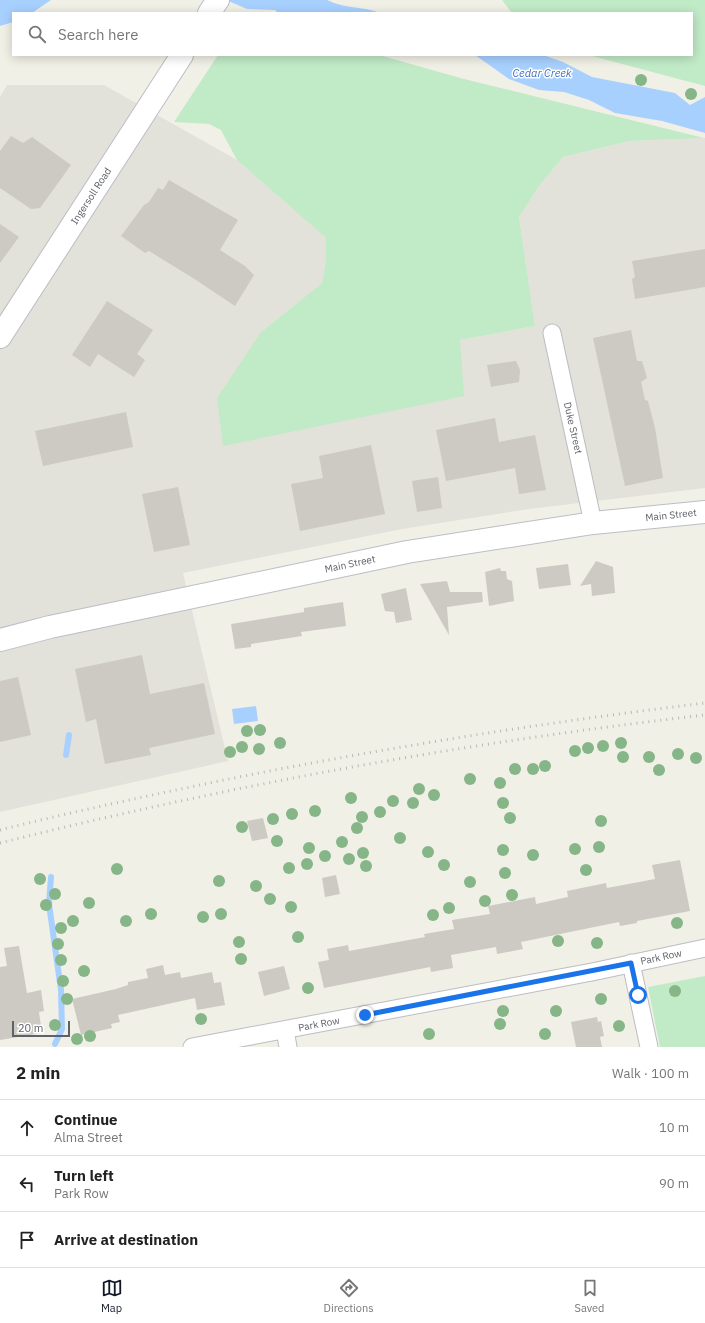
<!DOCTYPE html>
<html lang="en">
<head>
<meta charset="utf-8">
<style>
  :root { --surface:#fff; --page:#f6f6f6; --text:#222; --muted:#767676; --line:#e0e0e0; --accent:#111827 }
  body { margin:0; font-family:"IBM Plex Sans",sans-serif; background:var(--page); color:var(--text) }
  .scale { position:absolute; left:12px; bottom:10px; width:58px; box-sizing:border-box; padding-left:4px; border:2px solid #5d6168; border-top:0; font-size:11px; line-height:14px; white-space:nowrap; color:#5d6168; -webkit-text-stroke:3px #fff; paint-order:stroke }
  .stop { position:absolute; width:12px; height:12px; margin:-9px; border:3px solid #1a73e8; border-radius:50%; background:#fff }
  .stop.end { background:#1a73e8; border-color:#fff; box-shadow:0 1px 4px #0008 }
  .list { margin:0; padding:0; list-style:none }
  h2 { display:flex; justify-content:space-between; align-items:center; height:52px; margin:0; padding:0 16px; font-size:17px }
  h2 small { font-size:13px; font-weight:400; color:var(--muted) }
  .list li { display:grid; grid-template-columns:26px 1fr auto; gap:12px; align-items:center; box-sizing:border-box; height:56px; padding:0 16px; border-top:1px solid var(--line) }
  .list b { display:block; font-size:15px; white-space:nowrap }
  .list p { margin:0; font-size:13px; white-space:nowrap; color:var(--muted) }
  .list em { font-size:13px; font-style:normal; color:var(--muted) }
  .icon { flex:none; width:22px; height:22px; fill:none; stroke:currentColor; stroke-width:2; stroke-linecap:round; stroke-linejoin:round }
  .map { position:relative; flex:none; width:705px; height:1047px; overflow:hidden }
  .search { position:absolute; background:var(--surface); box-shadow:0 2px 10px #0003; left:12px; right:12px; top:12px; height:44px; display:flex; align-items:center; gap:10px; box-sizing:border-box; padding:0 14px; border-radius:0px; color:var(--muted); font-size:15px }
  .sheet { height:220px; background:var(--surface) }
  nav { display:flex; justify-content:space-around; align-items:center; box-sizing:border-box; height:56px; border-top:1px solid var(--line); background:var(--surface); font-size:11px; color:var(--muted) }
  nav a { display:grid; justify-items:center; gap:2px }
  nav .on { color:var(--accent) }
  .map>svg:first-child { display:block }
  .industrial { fill:#e2e1da }
  .green { fill:#c1eac6 }
  .water { fill:#a8d0ff }
  .lines { fill:none; stroke-linecap:round; stroke-linejoin:round }
  .stream { stroke:#a8d0ff; stroke-width:6 }
  .building { fill:#cccac3 }
  .street-casing { stroke:#bbbdc2; stroke-width:19 }
  .secondary-casing { stroke:#bbbec5; stroke-width:24 }
  .street { stroke:#fff; stroke-width:17 }
  .secondary { stroke:#fff; stroke-width:22 }
  .rail { stroke:#b7b8b9; stroke-width:3; stroke-dasharray:1 5; stroke-linecap:butt }
  .tree { fill:#86b588 }
  .route { stroke:#1a73e8; stroke-width:5 }
  .labels { text-anchor:middle; dominant-baseline:central; stroke-width:3; stroke-linejoin:round; paint-order:stroke }
  .street-label { font-size:10px; fill:#5d6168; stroke:#fff }
  .water-label { font-size:11px; font-style:italic; fill:#3f71c3; stroke:#fff }
</style>
</head>
<body>
<div class="map">
<svg width="705" height="1047" viewBox="0 0 705 1047">
  <rect width="100%" height="100%" fill="#f1f0e6"/>
  <polygon class="industrial" points="7,85 104,85 237,160 326,238 326,261 322,283 261,332 460,340 535,326 519,217 539,186 563,157 629,141 705,138 705,488 529,509 402,529 183,573 228,761 0,812 0,97"/>
  <g class="green">
    <polygon points="502,0 705,0 705,86 588,55 692,55 692,13 512,13"/>
    <polygon points="218,55 379,55 464,79 704,138 629,141 563,157 539,186 519,217 535,326 460,340 464,396 223,446 217,398 261,332 322,283 326,261 326,238 237,160 221,130 209,124 174,122"/>
    <polygon points="705,976 705,1047 660,1047 648,987"/>
  </g>
  <g class="water">
    <polygon points="0,0 51,0 32,13 13,13 13,22 0,26"/>
    <path d="M 226,0 L 327,0 C 344,9 363,6 380,13 L 278,13 L 275,10 L 247,9 Z"/>
    <polygon points="475,55 543,55 563,62 592,77 675,93 690,105 705,97 705,133 662,121 615,113 589,100 564,92 539,90 509,79"/>
    <polygon points="256,706 258,721 234,724 232,709"/>
  </g>
  <g class="lines">
    <g class="stream">
      <polyline points="66,755 69,735"/>
      <polyline points="51,877 49,904 61,990 62,1029 55,1044"/>
    </g>
  </g>
  <g class="building">
    <polygon points="11,136 23,143 32,137 71,165 40,208 31,209 0,188 0,151"/>
    <polygon points="169,180 238,220 220,250 245,266 254,275 235,306 193,278 149,251 145,253 121,236 144,205 149,202 158,188 163,190"/>
    <polygon points="0,224 19,237 0,263"/>
    <polygon points="705,249 705,287 635,299 632,279 635,277 632,261"/>
    <polygon points="107,301 153,330 137,354 145,360 134,377 98,354 90,367 72,355"/>
    <polygon points="631,330 637,361 642,361 647,378 641,382 645,400 648,401 655,428 663,478 625,486 593,338"/>
    <polygon points="516,361 520,370 519,382 491,387 487,365"/>
    <polygon points="126,412 133,447 43,466 35,431"/>
    <polygon points="495,418 499,442 535,435 546,490 519,494 515,468 446,481 436,430"/>
    <polygon points="371,445 385,514 300,531 291,484 323,478 319,456"/>
    <polygon points="438,477 442,508 417,512 412,481"/>
    <polygon points="178,487 190,545 154,552 142,494"/>
    <polygon points="596,561 613,567 615,593 592,596 591,584 580,586"/>
    <polygon points="568,564 571,585 539,589 536,568"/>
    <polygon points="500,568 501,571 506,571 507,579 512,581 514,601 489,606 485,572"/>
    <polygon points="447,581 450,592 482,592 483,602 447,607 449,635 420,584"/>
    <polygon points="406,588 412,620 396,623 394,612 385,611 381,594"/>
    <polygon points="343,602 346,626 301,632 302,636 251,644 251,647 235,649 231,624 304,612 304,608"/>
    <polygon points="142,655 150,694 204,683 215,734 149,748 151,755 105,764 96,719 86,722 75,669"/>
    <polygon points="18,677 31,735 0,742 0,681"/>
    <polygon points="263,818 268,838 252,841 247,821"/>
    <polygon points="680,860 690,911 637,921 637,923 620,926 619,922 521,942 523,949 497,954 496,947 451,955 453,968 431,972 430,967 324,988 318,962 329,960 327,949 348,945 349,951 425,937 424,934 454,929 452,920 490,914 488,906 535,897 536,904 568,897 567,891 606,883 607,888 655,879 652,865"/>
    <polygon points="336,875 340,894 325,897 322,878"/>
    <polygon points="19,946 27,993 41,990 44,1011 39,1012 42,1033 0,1040 0,967 7,966 4,948"/>
    <polygon points="163,965 165,975 180,972 181,978 212,972 214,983 221,982 225,1005 197,1010 195,998 118,1015 120,1022 111,1024 112,1028 81,1035 72,999 116,989 128,985 128,982 148,978 146,969"/>
    <polygon points="284,966 290,989 264,996 258,972"/>
    <polygon points="597,1017 598,1022 601,1021 604,1036 600,1037 602,1047 576,1047 571,1022"/>
  </g>
  <g class="lines">
    <g class="street-casing">
      <g id="street">
        <polyline points="552,333 593,523"/>
        <polyline points="631,963 649,1047"/>
        <polyline points="285,1030 288,1047"/>
        <polyline points="192,1047 592,972 705,948"/>
      </g>
    </g>
    <g class="secondary-casing">
      <g id="secondary">
        <polyline points="209,13 218,0"/>
        <polyline points="0,337 182,55"/>
        <polyline points="0,640 50,627 407,552 593,523 705,512"/>
      </g>
    </g>
    <use href="#street" class="street"/>
    <use href="#secondary" class="secondary"/>
    <g class="rail">
      <path d="M 0,830 C 71,812 143,797 214,782 C 377,749 540,723 705,703"/>
      <path d="M 0,843 C 231,785 468,742 705,715"/>
    </g>
  </g>
  <g class="tree">
    <circle cx="641" cy="80" r="6"/>
    <circle cx="691" cy="94" r="6"/>
    <circle cx="260" cy="730" r="6"/>
    <circle cx="247" cy="731" r="6"/>
    <circle cx="280" cy="743" r="6"/>
    <circle cx="621" cy="743" r="6"/>
    <circle cx="603" cy="746" r="6"/>
    <circle cx="242" cy="747" r="6"/>
    <circle cx="588" cy="748" r="6"/>
    <circle cx="259" cy="749" r="6"/>
    <circle cx="575" cy="751" r="6"/>
    <circle cx="230" cy="752" r="6"/>
    <circle cx="678" cy="754" r="6"/>
    <circle cx="623" cy="757" r="6"/>
    <circle cx="649" cy="757" r="6"/>
    <circle cx="696" cy="758" r="6"/>
    <circle cx="545" cy="766" r="6"/>
    <circle cx="515" cy="769" r="6"/>
    <circle cx="533" cy="769" r="6"/>
    <circle cx="659" cy="770" r="6"/>
    <circle cx="470" cy="779" r="6"/>
    <circle cx="500" cy="783" r="6"/>
    <circle cx="419" cy="789" r="6"/>
    <circle cx="434" cy="795" r="6"/>
    <circle cx="351" cy="798" r="6"/>
    <circle cx="393" cy="801" r="6"/>
    <circle cx="413" cy="803" r="6"/>
    <circle cx="503" cy="803" r="6"/>
    <circle cx="315" cy="811" r="6"/>
    <circle cx="380" cy="812" r="6"/>
    <circle cx="292" cy="814" r="6"/>
    <circle cx="362" cy="817" r="6"/>
    <circle cx="510" cy="818" r="6"/>
    <circle cx="273" cy="819" r="6"/>
    <circle cx="601" cy="821" r="6"/>
    <circle cx="242" cy="827" r="6"/>
    <circle cx="357" cy="828" r="6"/>
    <circle cx="400" cy="838" r="6"/>
    <circle cx="277" cy="841" r="6"/>
    <circle cx="342" cy="842" r="6"/>
    <circle cx="599" cy="847" r="6"/>
    <circle cx="309" cy="848" r="6"/>
    <circle cx="575" cy="849" r="6"/>
    <circle cx="503" cy="850" r="6"/>
    <circle cx="428" cy="852" r="6"/>
    <circle cx="363" cy="853" r="6"/>
    <circle cx="533" cy="855" r="6"/>
    <circle cx="325" cy="856" r="6"/>
    <circle cx="349" cy="859" r="6"/>
    <circle cx="307" cy="864" r="6"/>
    <circle cx="444" cy="865" r="6"/>
    <circle cx="366" cy="866" r="6"/>
    <circle cx="289" cy="868" r="6"/>
    <circle cx="117" cy="869" r="6"/>
    <circle cx="586" cy="870" r="6"/>
    <circle cx="505" cy="873" r="6"/>
    <circle cx="40" cy="879" r="6"/>
    <circle cx="219" cy="881" r="6"/>
    <circle cx="470" cy="882" r="6"/>
    <circle cx="256" cy="886" r="6"/>
    <circle cx="55" cy="894" r="6"/>
    <circle cx="512" cy="895" r="6"/>
    <circle cx="270" cy="899" r="6"/>
    <circle cx="485" cy="901" r="6"/>
    <circle cx="89" cy="903" r="6"/>
    <circle cx="46" cy="905" r="6"/>
    <circle cx="291" cy="907" r="6"/>
    <circle cx="449" cy="908" r="6"/>
    <circle cx="151" cy="914" r="6"/>
    <circle cx="221" cy="914" r="6"/>
    <circle cx="433" cy="915" r="6"/>
    <circle cx="203" cy="917" r="6"/>
    <circle cx="73" cy="921" r="6"/>
    <circle cx="126" cy="921" r="6"/>
    <circle cx="677" cy="923" r="6"/>
    <circle cx="61" cy="928" r="6"/>
    <circle cx="298" cy="937" r="6"/>
    <circle cx="558" cy="941" r="6"/>
    <circle cx="239" cy="942" r="6"/>
    <circle cx="597" cy="943" r="6"/>
    <circle cx="58" cy="944" r="6"/>
    <circle cx="241" cy="959" r="6"/>
    <circle cx="61" cy="960" r="6"/>
    <circle cx="84" cy="971" r="6"/>
    <circle cx="63" cy="981" r="6"/>
    <circle cx="308" cy="988" r="6"/>
    <circle cx="675" cy="991" r="6"/>
    <circle cx="67" cy="999" r="6"/>
    <circle cx="601" cy="999" r="6"/>
    <circle cx="503" cy="1011" r="6"/>
    <circle cx="556" cy="1011" r="6"/>
    <circle cx="201" cy="1019" r="6"/>
    <circle cx="500" cy="1024" r="6"/>
    <circle cx="55" cy="1025" r="6"/>
    <circle cx="619" cy="1026" r="6"/>
    <circle cx="429" cy="1034" r="6"/>
    <circle cx="545" cy="1034" r="6"/>
    <circle cx="90" cy="1036" r="6"/>
    <circle cx="77" cy="1039" r="6"/>
  </g>
  <g class="lines">
    <polyline class="route" points="365,1015 631,963 638,995"/>
  </g>
  <g class="labels">
    <g class="street-label">
      <text transform="translate(91 196) rotate(-57)">Ingersoll Road</text>
      <text transform="translate(573 428) rotate(77)">Duke Street</text>
      <text transform="translate(671 515) rotate(-6)">Main Street</text>
      <text transform="translate(350 564) rotate(-12)">Main Street</text>
      <text transform="translate(661 957) rotate(-12)">Park Row</text>
      <text transform="translate(319 1024) rotate(-11)">Park Row</text>
    </g>
    <g class="water-label">
      <text x="542" y="73">Cedar Creek</text>
    </g>
  </g>
</svg>
<div class="scale">20 m</div>
<div class="stop" style="left:638px;top:995px"></div>
<div class="stop end" style="left:365px;top:1015px"></div>
<div class="search"><svg class="icon" aria-label="search" viewBox="0 0 24 24"><circle cx="10" cy="10" r="6"/><path d="M15 15l6 6"/></svg>Search here</div>
</div>
<section class="sheet">
<h2>2 min<small>Walk · 100 m</small></h2>
<ul class="list">
<li><svg class="icon" aria-label="ahead" viewBox="0 0 24 24"><path d="M12 20V5M6 11l6-6 6 6"/></svg><div><b>Continue</b><p>Alma Street</p></div><em>10 m</em></li>
<li><svg class="icon" aria-label="left" viewBox="0 0 24 24"><path d="M17 20v-9H6M10 6l-5 5 5 5"/></svg><div><b>Turn left</b><p>Park Row</p></div><em>90 m</em></li>
<li><svg class="icon" aria-label="arrive" viewBox="0 0 24 24"><path d="M6 21V4h12l-3 4 3 4H6"/></svg><div><b>Arrive at destination</b></div></li>
</ul>
</section>
<nav>
<a class="on"><svg class="icon" aria-label="map" viewBox="0 0 24 24"><path d="M3 6l6-2 6 2 6-2v14l-6 2-6-2-6 2zM9 4v14M15 6v14"/></svg>Map</a>
<a><svg class="icon" aria-label="directions" viewBox="0 0 24 24"><path d="M12 3l9 9-9 9-9-9zM9 14v-3h6M13 9l2 2-2 2"/></svg>Directions</a>
<a><svg class="icon" aria-label="saved" viewBox="0 0 24 24"><path d="M7 4h10v16l-5-4-5 4z"/></svg>Saved</a>
</nav>
</body>
</html>
